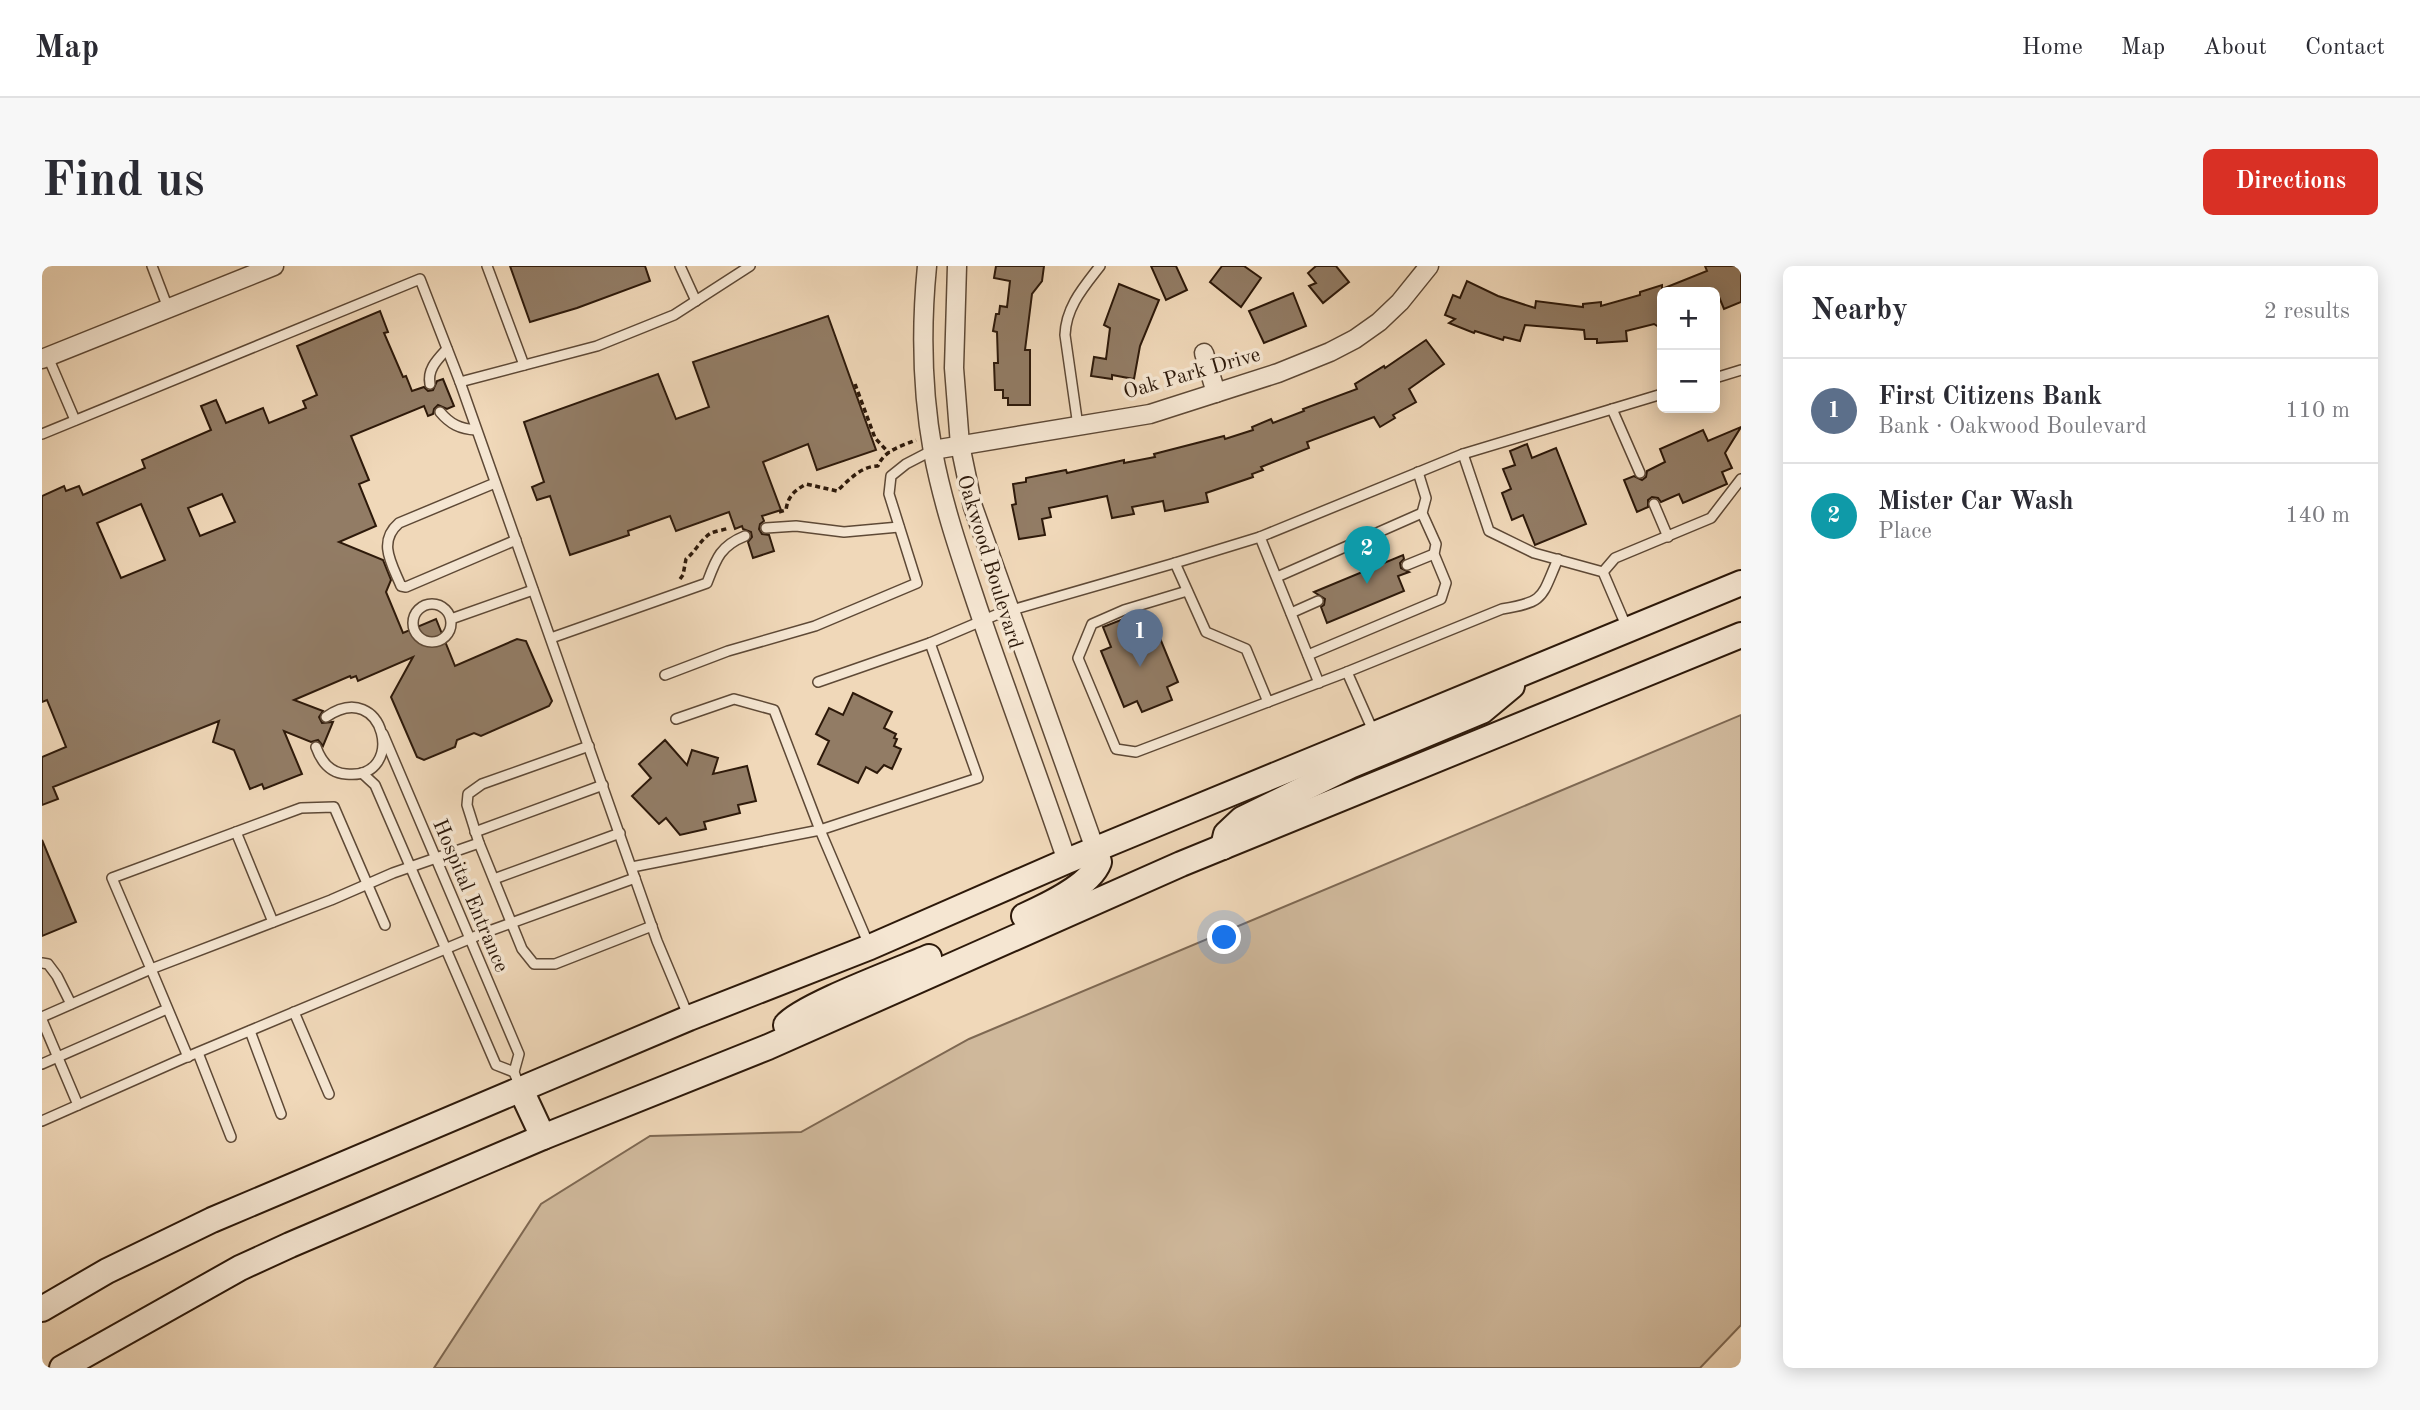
<!DOCTYPE html>
<html lang="en">
<head>
<meta charset="utf-8">
<style>
  :root { --surface:#fff; --page:#f7f7f7; --text:#2b2b33; --muted:#7c7c81; --line:#e1e1e2; --accent:#d93025 }
  body { margin:0; font-family:"Old Standard TT",serif; background:var(--page); color:var(--text) }
  .controls { position:absolute; right:21px; top:21px; display:grid; overflow:hidden; border-radius:10px; box-shadow:0 4px 18px #0003 }
  .controls button { width:63px; height:63px; display:grid; place-items:center; padding:0; border:0; border-bottom:2px solid var(--line); background:var(--surface); color:var(--text); font:35px sans-serif }
  .you { position:absolute; left:1183px; top:672px; width:24px; height:24px; margin:-18px; border:5px solid #fff; border-radius:50%; background:#1a73e8; box-shadow:0 0 0 10px #1a73e833 }
  .badge { display:grid; place-items:center; width:46px; height:46px; border-radius:50%; background:var(--accent); color:#fff; font-size:23px; font-weight:700 }
  .pin { position:absolute; translate:-50% -58px; filter:drop-shadow(0 2px 4px #0008) }
  .pin::after { content:''; position:absolute; top:37px; width:24px; height:21px; background:inherit; clip-path:polygon(0 0,100% 0,50% 100%) }
  .list { margin:0; padding:0; list-style:none }
  h2 { display:flex; justify-content:space-between; align-items:center; height:91px; margin:0; padding:0 28px; font-size:30px }
  h2 small { font-size:23px; font-weight:400; color:var(--muted) }
  .list li { display:grid; grid-template-columns:46px 1fr auto; gap:21px; align-items:center; box-sizing:border-box; height:105px; padding:0 28px; border-top:2px solid var(--line) }
  .list b { display:block; font-size:26px; white-space:nowrap }
  .list p { margin:0; font-size:23px; white-space:nowrap; color:var(--muted) }
  .list em { font-size:23px; font-style:normal; color:var(--muted) }
  .map { position:relative; flex:none; width:1699px; height:1102px; overflow:hidden; border-radius:10px }
  header { display:flex; align-items:center; gap:42px; box-sizing:border-box; height:98px; padding:0 35px; background:var(--surface); border-bottom:2px solid var(--line) }
  header strong { font-size:33px }
  nav { display:flex; gap:38px; margin-inline-start:auto; font-size:24px }
  .intro { display:flex; align-items:center; justify-content:space-between; box-sizing:border-box; height:168px; padding:0 42px }
  h1 { margin:0; font-size:49px }
  .button { padding:18px 32px; border-radius:10px; background:var(--accent); color:#fff; font-size:24px; font-weight:700 }
  main { display:flex; gap:42px; padding:0 42px }
  aside { flex:1; background:var(--surface); border-radius:10px; box-shadow:0 4px 18px #0003 }
  .map>svg:first-child { display:block }
  .green { fill:#cfb89b; stroke:#7e6852; stroke-width:2 }
  .building { fill:#927c65; stroke:#2d190a; stroke-width:2; fill-rule:evenodd }
  .lines { fill:none; stroke-linecap:round; stroke-linejoin:round }
  .lane-casing { stroke:#5e4936; stroke-width:12 }
  .street-casing { stroke:#5e4936; stroke-width:21 }
  .secondary-casing { stroke:#2d190a; stroke-width:28 }
  .path { stroke:#2d190a; stroke-width:3.5; stroke-dasharray:5 3.5; stroke-linecap:butt }
  .lane { stroke:#f5e6d2; stroke-width:9 }
  .street { stroke:#f5e6d2; stroke-width:18 }
  .secondary { stroke:#f5e6d2; stroke-width:24 }
  .labels { text-anchor:middle; dominant-baseline:central; stroke-width:7; stroke-linejoin:round; paint-order:stroke }
  .street-label { font-size:21px; fill:#2d190a; stroke:#f5e6d2 }
</style>
</head>
<body>
<header>
<strong>Map</strong>
<nav><a>Home</a><a>Map</a><a>About</a><a>Contact</a></nav>
</header>
<div class="intro"><h1>Find us</h1><a class="button">Directions</a></div>
<main>
<div class="map">
<svg width="1699" height="1102" viewBox="0 0 1699 1102">
  <rect width="100%" height="100%" fill="#f0d8b9"/>
  <filter id="stains"><feTurbulence type="fractalNoise" baseFrequency=".00286" numOctaves="4"/><feColorMatrix values="0 0 0 0 .2 0 0 0 0 .09 0 0 0 0 .02 0 0 0 .5 -.17"/></filter>
  <radialGradient id="worn" r=".72"><stop offset=".6" stop-color="#630" stop-opacity="0"/><stop offset="1" stop-color="#630" stop-opacity=".3"/></radialGradient>
  <polygon class="green" points="1699,449 1699,1059 1658,1102 392,1102 499,938 608,870 759,866 927,773"/>
  <g class="building">
    <polygon points="468,0 603,0 608,15 535,42 488,56"/>
    <polygon points="954,0 1002,0 1000,15 990,28 983,84 988,84 988,139 966,139 966,132 961,132 961,124 953,124 952,97 956,97 955,66 951,65 954,48 957,48 958,40 965,41 968,15 952,12"/>
    <polygon points="1109,0 1134,0 1145,24 1124,34"/>
    <polygon points="1180,0 1202,0 1219,12 1199,41 1168,16"/>
    <polygon points="1274,0 1294,0 1307,16 1281,37 1267,20 1274,17 1266,7"/>
    <polygon points="1663,0 1699,0 1699,36 1682,43 1675,26 1620,26 1620,63 1612,58 1584,65 1585,75 1555,77 1555,73 1543,73 1542,64 1483,59 1478,75 1462,71 1461,74 1433,65 1432,67 1407,57 1413,53 1403,49 1411,29 1418,32 1425,15 1456,30 1493,42 1494,35 1541,41 1541,38 1559,36 1559,40 1598,29 1598,26 1620,19 1620,23 1665,5"/>
    <polygon points="1077,18 1117,34 1098,80 1092,113 1070,109 1070,113 1049,110 1052,91 1064,93 1068,62 1062,59"/>
    <polygon points="1251,27 1264,60 1222,77 1207,45"/>
    <path d="M 338,45 L 346,66 L 342,67 L 361,111 L 364,110 L 370,125 L 382,121 L 386,125 L 391,124 L 395,115 L 401,113 L 412,140 L 405,143 L 396,139 L 392,143 L 391,148 L 386,150 L 382,140 L 309,170 L 327,214 L 317,218 L 334,260 L 297,276 L 341,294 L 349,314 L 344,326 L 361,367 L 394,353 L 413,400 L 475,373 L 484,375 L 510,435 L 507,440 L 439,470 L 432,467 L 415,474 L 413,481 L 382,494 L 375,491 L 349,431 L 371,391 L 316,415 L 314,410 L 309,412 L 308,410 L 252,434 L 281,445 L 277,451 L 280,457 L 291,456 L 281,480 L 276,474 L 269,476 L 242,465 L 260,508 L 222,523 L 220,518 L 208,523 L 192,484 L 171,476 L 177,455 L 11,521 L 16,533 L 0,539 L 0,491 L 24,481 L 5,434 L 0,436 L 0,230 L 22,220 L 24,225 L 37,220 L 41,229 L 103,202 L 100,194 L 169,164 L 159,140 L 174,134 L 184,157 L 221,142 L 227,157 L 264,142 L 261,135 L 275,129 L 255,80 ZM 180,228 L 193,256 L 158,270 L 146,242 ZM 99,238 L 123,294 L 79,312 L 55,257 Z"/>
    <polygon points="786,50 834,184 775,204 766,178 721,196 739,244 720,250 722,255 718,258 717,263 720,268 727,269 732,285 711,292 706,276 710,271 709,266 701,263 700,260 693,263 687,246 634,265 628,250 586,265 587,269 528,289 508,230 495,234 490,221 502,216 482,156 616,108 634,153 667,141 651,96"/>
    <polygon points="1384,74 1402,98 1367,123 1374,136 1351,149 1353,152 1338,161 1332,151 1265,176 1267,182 1219,201 1221,204 1210,208 1211,211 1164,227 1166,236 1123,245 1121,235 1090,241 1092,248 1070,252 1065,230 1007,242 1009,251 1000,253 1003,269 977,273 970,239 974,238 971,218 984,216 984,212 1024,204 1025,207 1082,194 1082,197 1113,191 1112,188 1182,170 1183,173 1211,164 1210,161 1229,153 1231,157 1262,145 1261,143 1315,123 1313,118 1342,100 1343,102"/>
    <polygon points="1699,161 1683,187 1690,202 1680,206 1685,218 1641,237 1637,228 1619,236 1616,232 1610,231 1606,234 1606,241 1595,246 1582,214 1592,210 1600,214 1604,211 1605,205 1623,196 1618,183 1661,164 1666,175"/>
    <polygon points="1485,178 1490,192 1514,182 1544,258 1493,279 1481,249 1470,254 1460,227 1469,223 1461,203 1473,199 1468,185"/>
    <polygon points="1361,289 1362,293 1358,297 1359,302 1367,306 1356,310 1362,325 1285,357 1279,341 1282,339 1283,333 1272,326"/>
    <polygon points="1094,348 1101,365 1113,360 1136,416 1125,421 1130,434 1100,446 1095,435 1082,441 1059,385 1069,381 1061,361"/>
    <polygon points="811,427 850,446 842,462 854,468 852,472 855,473 852,480 859,483 850,503 842,499 835,507 824,501 816,517 776,498 787,475 774,468 787,442 801,449"/>
    <polygon points="623,474 645,499 650,484 676,492 671,508 705,500 714,535 696,539 698,547 662,556 664,563 638,569 624,552 617,558 590,530 609,512 597,498"/>
    <polygon points="0,574 34,656 0,670"/>
  </g>
  <g class="lines">
    <g class="lane-casing">
      <g id="lane">
        <polyline points="110,0 126,42"/>
        <polyline points="445,0 482,99"/>
        <polyline points="638,0 654,35"/>
        <polyline points="6,91 33,154"/>
        <polyline points="1673,112 1699,104"/>
        <polyline points="418,116 555,80 632,49 708,0"/>
        <path d="M 388,118 C 385,103 396,93 405,83"/>
        <polyline points="1570,143 1598,207"/>
        <path d="M 398,146 C 408,158 418,163 434,164"/>
        <path d="M 1036,160 L 1023,69 C 1024,41 1041,22 1058,0"/>
        <polyline points="0,168 378,13 418,116 615,675 646,749"/>
        <polyline points="1421,188 1447,265 1492,287 1561,306 1585,362"/>
        <path d="M 453,217 L 357,257 C 335,276 350,298 359,320 L 364,321 L 474,274"/>
        <polyline points="1612,238 1626,271"/>
        <polyline points="724,262 754,260 802,266 857,261"/>
        <polyline points="1133,297 1218,271"/>
        <polyline points="1365,299 1392,288"/>
        <polyline points="1561,306 1573,292 1669,252 1699,213"/>
        <polyline points="1235,311 1380,247"/>
        <polyline points="1145,325 1082,344 1050,358 1036,392 1074,483 1094,486 1305,406 1332,467"/>
        <circle cx="390" cy="357" r="19"/>
        <polyline points="1249,347 1276,335"/>
        <polyline points="409,353 491,324"/>
        <path d="M 509,372 L 665,317 C 674,293 678,280 703,270"/>
        <polyline points="1266,389 1399,333 1404,317 1392,288 1394,278 1380,247 1384,232 1376,206"/>
        <path d="M 1305,406 L 1460,343 C 1504,336 1499,331 1516,293"/>
        <polyline points="623,409 686,385 773,360 875,317 847,228 849,210 864,198 891,184"/>
        <polyline points="776,416 888,377 956,348 1133,297 1164,366 1204,383 1226,436"/>
        <polyline points="1277,417 1218,271 1421,188 1620,128"/>
        <polyline points="341,468 477,788 472,806 478,822"/>
        <path d="M 274,481 C 279,495 288,507 304,508 C 366,515 343,410 284,451"/>
        <polyline points="320,507 333,519 454,799 472,806"/>
        <polyline points="194,566 231,656"/>
        <polyline points="433,566 561,519"/>
        <polyline points="437,577 480,683 492,698 513,698 610,660"/>
        <polyline points="590,601 778,564 732,444 692,433 634,453"/>
        <polyline points="452,613 578,567"/>
        <polyline points="827,679 778,564 936,512 888,377"/>
        <polyline points="0,697 6,698 15,710 29,738"/>
        <polyline points="252,746 287,828"/>
        <polyline points="0,751 109,703 70,612 259,542 292,541 343,659"/>
        <polyline points="0,754 36,839"/>
        <polyline points="208,765 239,848"/>
        <polyline points="156,787 189,871"/>
        <polyline points="146,791 109,703 289,634 351,607 437,577 425,539 426,528 440,518 547,480"/>
        <polyline points="0,798 125,743"/>
        <polyline points="0,855 140,793 439,668 593,612"/>
      </g>
    </g>
    <g class="street-casing">
      <g id="street">
        <path d="M 885,0 C 879,61 880,125 891,186 C 901,239 918,288 935,339 C 964,425 996,509 1025,595"/>
        <polyline points="915,0 912,102 918,179 931,241 1053,583"/>
        <polyline points="1162,87 1174,127"/>
        <polyline points="0,93 232,0"/>
        <polyline points="891,184 1108,148 1236,107 1288,86 1313,73 1337,56 1358,36 1387,0"/>
      </g>
    </g>
    <g class="secondary-casing">
      <g id="secondary">
        <polyline points="1181,581 1184,568 1200,553 1308,500 1440,445 1470,420"/>
        <path d="M 982,650 C 1004,640 1048,620 1057,596 L 1053,583"/>
        <path d="M 744,759 C 759,740 860,703 887,691"/>
        <polyline points="479,824 501,871"/>
        <polyline points="0,1043 65,1005 170,954 647,752 828,681 1025,595 1699,317"/>
        <polyline points="20,1102 198,1002 248,979 501,871 726,781 1139,598 1699,369"/>
      </g>
    </g>
    <g class="path">
      <polyline points="813,118 833,172 847,187"/>
      <path d="M 737,246 L 744,244 C 746,230 752,225 764,218 L 795,225 C 807,214 819,200 836,200 C 842,184 860,180 874,174"/>
      <path d="M 638,313 L 641,309 L 644,293 C 654,285 659,273 669,267 C 674,265 682,264 687,262"/>
    </g>
    <use href="#lane" class="lane"/>
    <use href="#street" class="street"/>
    <use href="#secondary" class="secondary"/>
  </g>
  <g class="labels">
    <g class="street-label">
      <text transform="translate(1150 108) rotate(-16)">Oak Park Drive</text>
      <text transform="translate(947 296) rotate(73)">Oakwood Boulevard</text>
      <text transform="translate(428 630) rotate(67)">Hospital Entrance</text>
    </g>
  </g>
  <rect width="100%" height="100%" filter="url(#stains)"/>
  <rect width="100%" height="100%" fill="url(#worn)"/>
</svg>
<div class="controls">
<button>+</button>
<button>−</button>
</div>
<div class="you"></div>
<div class="pin badge" style="left:1098px;top:401px;background:#5c6f8a">1</div>
<div class="pin badge" style="left:1325px;top:318px;background:#0f9aa8">2</div>
</div>
<aside>
<h2>Nearby<small>2 results</small></h2>
<ul class="list">
<li><span class="badge" style="background:#5c6f8a">1</span><div><b>First Citizens Bank</b><p>Bank · Oakwood Boulevard</p></div><em>110 m</em></li>
<li><span class="badge" style="background:#0f9aa8">2</span><div><b>Mister Car Wash</b><p>Place</p></div><em>140 m</em></li>
</ul>
</aside>
</main>
</body>
</html>
